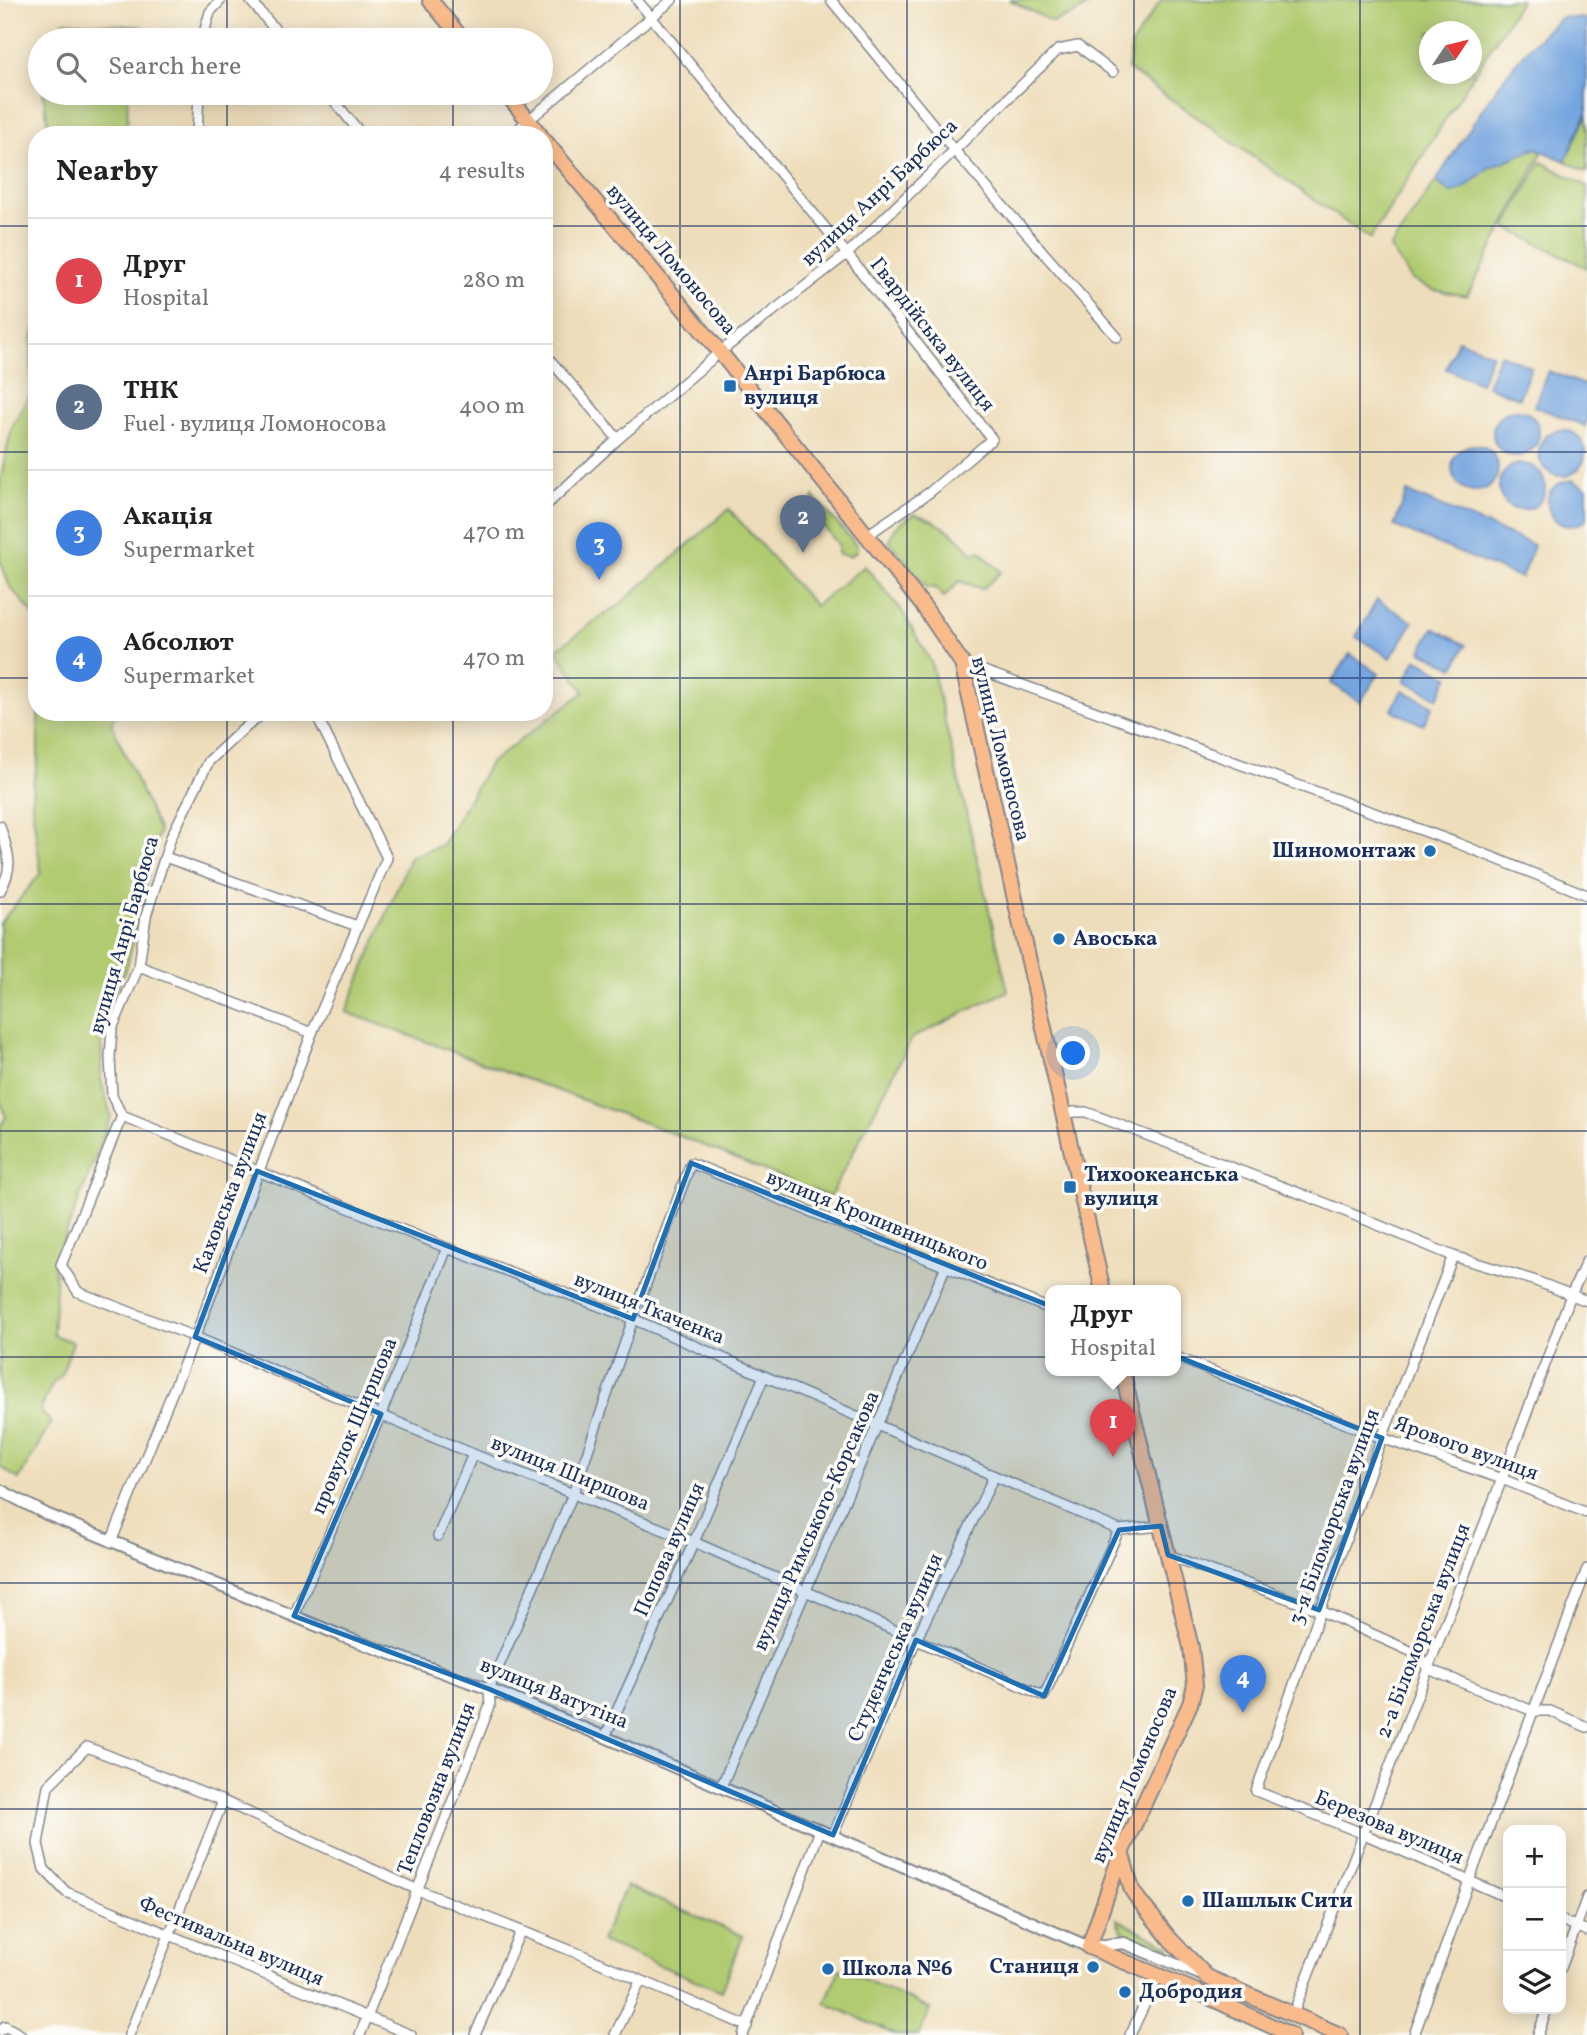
<!DOCTYPE html>
<html lang="en">
<head>
<meta charset="utf-8">
<style>
  :root { --surface:#fff; --page:#f6f6f6; --text:#222; --muted:#767676; --line:#e0e0e0; --accent:#111827 }
  body { margin:0; font-family:Vollkorn,serif; background:var(--page); color:var(--text) }
  .controls { position:absolute; right:21px; bottom:21px; display:grid; overflow:hidden; border-radius:14px; box-shadow:0 4px 18px #0003 }
  .controls button { width:63px; height:63px; display:grid; place-items:center; padding:0; border:0; border-bottom:2px solid var(--line); background:var(--surface); color:var(--text); font:35px sans-serif }
  .compass { position:absolute; left:1419px; top:21px; width:63px; height:63px; border-radius:50%; background:var(--surface); box-shadow:0 4px 18px #0003; rotate:55deg }
  .you { position:absolute; left:1074px; top:1054px; width:24px; height:24px; margin:-18px; border:5px solid #fff; border-radius:50%; background:#1a73e8; box-shadow:0 0 0 10px #1a73e833 }
  .badge { display:grid; place-items:center; width:46px; height:46px; border-radius:50%; background:var(--accent); color:#fff; font-size:23px; font-weight:700 }
  .pin { position:absolute; translate:-50% -58px; filter:drop-shadow(0 2px 4px #0008) }
  .pin::after { content:''; position:absolute; top:37px; width:24px; height:21px; background:inherit; clip-path:polygon(0 0,100% 0,50% 100%) }
  .popup { position:absolute; left:1045px; top:1285px; width:136px; height:91px; box-sizing:border-box; display:grid; place-content:center; border-radius:14px; background:var(--surface); filter:drop-shadow(0 2px 5px #0005); font-size:23px; white-space:nowrap; color:var(--muted) }
  .popup b { font-size:26px; color:var(--text) }
  .popup::after { content:''; position:absolute; left:50%; top:100%; margin-left:-14px; border:14px solid transparent; border-top-color:var(--surface) }
  .list { margin:0; padding:0; list-style:none }
  h2 { display:flex; justify-content:space-between; align-items:center; height:91px; margin:0; padding:0 28px; font-size:30px }
  h2 small { font-size:23px; font-weight:400; color:var(--muted) }
  .list li { display:grid; grid-template-columns:46px 1fr auto; gap:21px; align-items:center; box-sizing:border-box; height:126px; padding:0 28px; border-top:2px solid var(--line) }
  .list b { display:block; font-size:26px; white-space:nowrap }
  .list p { margin:0; font-size:23px; white-space:nowrap; color:var(--muted) }
  .list em { font-size:23px; font-style:normal; color:var(--muted) }
  .icon { flex:none; width:38px; height:38px; fill:none; stroke:currentColor; stroke-width:2; stroke-linecap:round; stroke-linejoin:round }
  .map { position:relative; flex:none; width:1587px; height:2035px; overflow:hidden }
  .search { position:absolute; background:var(--surface); box-shadow:0 4px 18px #0003; left:28px; top:28px; width:525px; height:77px; display:flex; align-items:center; gap:18px; box-sizing:border-box; padding:0 24px; border-radius:38px; color:var(--muted); font-size:26px }
  .panel { position:absolute; background:var(--surface); box-shadow:0 4px 18px #0003; left:28px; top:126px; width:525px; height:595px; border-radius:28px }
  .map>svg:first-child { display:block }
  .green { fill:#b1cb71; stroke:#667d68; stroke-width:2; fill-rule:evenodd }
  .water { fill:#75a5df; stroke:#486a9e; stroke-width:2 }
  .lines { fill:none; stroke-linecap:round; stroke-linejoin:round }
  .minor-casing { stroke:#84868c; stroke-width:12 }
  .tertiary-casing { stroke:#84868c; stroke-width:14 }
  .primary-casing { stroke:#84868c; stroke-width:18 }
  .minor { stroke:#fff; stroke-width:9 }
  .tertiary { stroke:#fff; stroke-width:10 }
  .primary { stroke:#fabb8c; stroke-width:14 }
  .marked { fill:#1f6fb2; fill-opacity:0.2; stroke:#1f6fb2; stroke-width:5; stroke-linejoin:round }
  .grid { fill:none; stroke:#1b2f5e; stroke-width:2; stroke-opacity:0.55 }
  .poi-dot { fill:#1f6fb2; stroke:#fdfcf7; stroke-width:2.5 }
  .labels { text-anchor:middle; dominant-baseline:central; stroke-width:7; stroke-linejoin:round; paint-order:stroke }
  .street-label { font-size:21px; fill:#1b2f5e; stroke:#fdfcf7 }
  .poi-label { font-size:21px; font-weight:bold; fill:#1b2f5e; stroke:#fdfcf7; text-anchor:start }
</style>
</head>
<body>
<div class="map">
<svg width="1587" height="2035" viewBox="0 0 1587 2035">
  <rect width="100%" height="100%" fill="#fdfcf7"/>
  <filter id="ink" filterUnits="userSpaceOnUse"><feTurbulence type="fractalNoise" baseFrequency=".0143" numOctaves="2"/><feDisplacementMap in="SourceGraphic" scale="14" xChannelSelector="R" yChannelSelector="G"/><feConvolveMatrix kernelMatrix="1 2 1 2 8 2 1 2 1" color-interpolation-filters="sRGB"/></filter>
  <filter id="wash" filterUnits="userSpaceOnUse"><feTurbulence type="fractalNoise" baseFrequency=".00686" numOctaves="4" result="noise"/><feDisplacementMap in="SourceGraphic" scale="28" xChannelSelector="R" yChannelSelector="G"/><feGaussianBlur stdDeviation="1.57" result="paint"/><feColorMatrix in="noise" values="0 0 0 0 0 0 0 0 0 0 0 0 0 0 0 0 0 1.4 0 .05"/><feComposite in="paint" operator="in"/></filter>
  <g filter="url(#wash)">
    <rect width="100%" height="100%" fill="#eeddba"/>
    <g class="green">
      <polygon points="1010,0 1098,0 1072,15 1052,22"/>
      <path d="M 1161,0 L 1521,0 L 1370,239 L 1128,69 L 1132,44 ZM 1430,32 L 1472,32 L 1472,74 L 1430,74 Z"/>
      <polygon points="64,21 143,27 139,40 58,40"/>
      <polygon points="43,93 128,93 127,135 55,135 48,123"/>
      <polygon points="1587,115 1587,172 1565,161"/>
      <polygon points="1536,148 1543,151 1467,296 1433,290 1412,280 1390,248 1436,181 1451,193 1466,187 1488,168"/>
      <polygon points="1541,162 1587,186 1587,268 1505,227"/>
      <polygon points="37,321 37,618 10,587 0,561 0,480 12,427 31,392 31,344"/>
      <polygon points="814,497 857,546 857,551 850,556 838,554 838,544 820,522 809,519 808,514"/>
      <polygon points="729,509 815,606 865,566 902,611 931,662 1008,991 912,1038 830,1197 680,1136 346,1012 410,857 442,845 490,763 584,692 556,650 610,610 617,607"/>
      <path d="M 915,514 C 938,521 958,535 973,554 L 979,550 L 1001,572 L 982,589 L 960,581 L 944,597 L 935,588 L 926,587 L 889,541 C 894,527 901,521 915,514 Z"/>
      <polygon points="38,712 120,712 112,719 112,725 159,831 127,966 102,1025 101,1080 111,1116 54,1265 56,1287 53,1335 73,1342 61,1376 53,1383 40,1410 51,1423 19,1479 0,1467 0,1127 6,1117 0,1099 0,923 41,873 32,805 33,783 38,760"/>
      <polygon points="626,1886 743,1936 721,1991 601,1941"/>
      <path d="M 1117,1919 L 1171,1947 L 1167,1955 C 1149,1947 1121,1941 1117,1919 Z"/>
      <polygon points="840,1968 930,2009 919,2035 896,2035 825,2003"/>
    </g>
    <g class="water">
      <path d="M 1562,17 L 1586,19 L 1587,21 L 1587,113 L 1565,161 L 1536,148 L 1488,168 L 1466,187 L 1451,193 L 1436,181 C 1474,123 1508,60 1562,17 Z"/>
      <polygon points="1458,340 1492,354 1480,383 1446,369"/>
      <polygon points="1500,354 1531,367 1519,398 1487,386"/>
      <polygon points="1548,371 1587,386 1587,420 1585,426 1534,406"/>
      <circle cx="1516" cy="433" r="23"/>
      <circle cx="1562" cy="453" r="23"/>
      <circle cx="1475" cy="468" r="23"/>
      <circle cx="1522" cy="487" r="23"/>
      <path d="M 1573,480 L 1587,488 L 1587,519 C 1551,546 1527,483 1573,480 Z"/>
      <polygon points="1407,492 1534,545 1521,578 1394,526"/>
      <polygon points="1377,600 1413,622 1391,658 1356,637"/>
      <polygon points="1433,628 1466,645 1454,668 1421,651"/>
      <polygon points="1350,654 1379,674 1360,702 1331,683"/>
      <polygon points="1416,659 1449,677 1438,698 1405,681"/>
      <polygon points="1402,690 1433,706 1423,725 1392,710"/>
    </g>
  </g>
  <g filter="url(#ink)">
    <g class="lines">
      <g class="minor-casing">
        <g id="minor">
          <polyline points="250,0 284,40"/>
          <polyline points="637,0 847,254 992,439 930,492 866,536"/>
          <polyline points="831,0 954,150 1117,337"/>
          <polyline points="202,40 210,12 221,0"/>
          <polyline points="328,93 362,135"/>
          <polyline points="197,135 199,93"/>
          <polyline points="511,135 672,0"/>
          <polyline points="544,353 618,439"/>
          <polyline points="544,507 618,439 720,352 847,254 1058,50 1078,46 1113,72"/>
          <polyline points="962,663 1457,843 1587,895"/>
          <path d="M 0,826 C 8,853 15,865 0,891"/>
          <polyline points="165,857 357,926"/>
          <polyline points="139,966 312,1033"/>
          <polyline points="1062,1115 1073,1112 1086,1112 1325,1203 1453,1256 1533,1280 1587,1301"/>
          <polyline points="122,1116 61,1265 78,1292 195,1337 473,1454 694,1542 1044,1696 1119,1530"/>
          <polyline points="122,1116 447,1248 633,1319 1119,1530 1161,1526"/>
          <polyline points="122,1116 112,1096 110,1057 112,1029 139,966 146,916 171,837 209,761 241,731 265,712"/>
          <polyline points="1453,1256 1382,1438 1256,1791 1364,1834 1508,1898"/>
          <polyline points="1176,1357 1382,1438 1502,1479 1587,1513"/>
          <polyline points="438,1536 473,1454"/>
          <polyline points="111,1542 195,1337 312,1033 387,858 315,712"/>
          <polyline points="1168,1555 1319,1610 1419,1655 1428,1669 1533,1711 1550,1711 1587,1727"/>
          <polyline points="294,1616 381,1414 447,1248"/>
          <polyline points="605,1737 694,1542 764,1376"/>
          <polyline points="721,1787 945,1268"/>
          <polyline points="833,1835 916,1640 994,1476"/>
          <polyline points="1561,1920 1587,1931"/>
          <polyline points="1561,1968 1587,1897"/>
          <polyline points="1293,2014 1502,1479 1571,1295 1587,1260"/>
          <polyline points="0,2031 5,2026 21,2035"/>
          <polyline points="129,2035 223,1801"/>
          <polyline points="360,2035 490,1706 489,1689 573,1494 633,1319 691,1163 1050,1309"/>
          <polyline points="411,2035 66,1892 44,1869 38,1844 48,1786 87,1747 223,1801 418,1890 582,1955 747,2026"/>
          <polyline points="475,2035 520,1932"/>
          <polyline points="615,2035 640,1982"/>
          <polyline points="743,2035 820,1830"/>
          <polyline points="1130,2035 1158,1976"/>
          <polyline points="1414,2035 1469,1881 1587,1569"/>
          <polyline points="1538,2035 1547,2009"/>
        </g>
      </g>
      <g class="tertiary-casing">
        <polyline id="tertiary" points="0,1490 46,1514 342,1636 489,1689 605,1737 1089,1947 1124,1943 1202,1975"/>
      </g>
      <g class="primary-casing">
        <g id="primary">
          <polyline points="430,0 463,40"/>
          <polyline points="506,93 540,135"/>
          <polyline points="544,140 720,352 924,607 962,663 1103,1291"/>
          <polyline points="1122,1371 1191,1647 1195,1685 1190,1704 1121,1853 1089,1947 1200,1993 1291,2035"/>
          <polyline points="1122,1855 1132,1890 1138,1899 1170,1939 1207,1977 1340,2035"/>
        </g>
      </g>
      <use href="#minor" class="minor"/>
      <use href="#tertiary" class="tertiary"/>
      <use href="#primary" class="primary"/>
    </g>
  </g>
  <path class="marked" d="M 691,1163 L 1382,1438 L 1319,1610 L 1168,1555 L 1161,1526 L 1119,1530 L 1044,1696 L 916,1640 L 833,1835 L 489,1689 L 294,1616 L 381,1414 L 195,1337 L 257,1171 L 633,1319 Z"/>
  <path class="grid" d="M 227,0 L 227,40M 453,0 L 453,40M 680,0 L 680,2035M 907,0 L 907,2035M 1134,0 L 1134,2035M 1360,0 L 1360,2035M 227,93 L 227,135M 453,93 L 453,135M 0,226 L 37,226M 544,226 L 1587,226M 0,452 L 37,452M 544,452 L 1587,452M 0,678 L 37,678M 544,678 L 1587,678M 227,712 L 227,2035M 453,712 L 453,2035M 0,904 L 1587,904M 0,1131 L 1587,1131M 0,1357 L 1587,1357M 0,1583 L 1587,1583M 0,1809 L 1587,1809"/>
  <g class="poi-dot">
    <rect x="723" y="379" width="14" height="14" rx="3.5"/>
    <circle cx="1430" cy="851" r="7"/>
    <circle cx="1059" cy="939" r="7"/>
    <rect x="1063" y="1180" width="14" height="14" rx="3.5"/>
    <circle cx="1188" cy="1901" r="7"/>
    <circle cx="1093" cy="1967" r="7"/>
    <circle cx="828" cy="1969" r="7"/>
    <circle cx="1125" cy="1992" r="7"/>
  </g>
  <g class="labels">
    <g class="street-label">
      <text transform="translate(880 193) rotate(-43)">вулиця Анрі Барбюса</text>
      <text transform="translate(671 260) rotate(50)">вулиця Ломоносова</text>
      <text transform="translate(932 335) rotate(52)">Гвардійська вулиця</text>
      <text transform="translate(1000 749) rotate(76)">вулиця Ломоносова</text>
      <text transform="translate(125 935) rotate(-74)">вулиця Анрі Барбюса</text>
      <text transform="translate(231 1193) rotate(-69)">Каховська вулиця</text>
      <text transform="translate(877 1221) rotate(22)">вулиця Кропивницького</text>
      <text transform="translate(649 1309) rotate(22)">вулиця Ткаченка</text>
      <text transform="translate(355 1426) rotate(-67)">провулок Ширшова</text>
      <text transform="translate(1466 1449) rotate(20)">Ярового вулиця</text>
      <text transform="translate(570 1474) rotate(22)">вулиця Ширшова</text>
      <text transform="translate(1335 1517) rotate(-70)">3-я Біломорська вулиця</text>
      <text transform="translate(817 1521) rotate(-66)">вулиця Римського-Корсакова</text>
      <text transform="translate(670 1550) rotate(-66)">Попова вулиця</text>
      <text transform="translate(1424 1631) rotate(-69)">2-а Біломорська вулиця</text>
      <text transform="translate(896 1648) rotate(-66)">Студєнчеська вулиця</text>
      <text transform="translate(554 1694) rotate(22)">вулиця Ватутіна</text>
      <text transform="translate(1135 1775) rotate(-67)">вулиця Ломоносова</text>
      <text transform="translate(437 1789) rotate(-69)">Тепловозна вулиця</text>
      <text transform="translate(1389 1828) rotate(23)">Березова вулиця</text>
      <text transform="translate(231 1942) rotate(23)">Фестивальна вулиця</text>
    </g>
    <g class="poi-label">
      <text x="744" y="374">Анрі Барбюса<tspan x="744" dy="24">вулиця</tspan></text>
      <text x="1416" y="851" text-anchor="end">Шиномонтаж</text>
      <text x="1073" y="939">Авоська</text>
      <text x="1084" y="1175">Тихоокеанська<tspan x="1084" dy="24">вулиця</tspan></text>
      <text x="1202" y="1901">Шашлык Сити</text>
      <text x="1079" y="1967" text-anchor="end">Станиця</text>
      <text x="842" y="1969">Школа №6</text>
      <text x="1139" y="1992">Добродия</text>
    </g>
  </g>
</svg>
<div class="controls">
<button>+</button>
<button>−</button>
<button><svg class="icon" aria-label="layers" viewBox="0 0 24 24"><path d="M12 4l9 5-9 5-9-5zM3 14l9 5 9-5"/></svg></button>
</div>
<svg class="compass" viewBox="-18 -18 36 36"><path d="M0-13l5 13h-10z" fill="#e53935"/><path d="M0 13l5-13h-10z" fill="#767676"/></svg>
<div class="you"></div>
<div class="pin badge" style="left:1113px;top:1457px;background:#e0444e">1</div>
<div class="popup"><b>Друг</b>Hospital</div>
<div class="pin badge" style="left:803px;top:553px;background:#5c6f8a">2</div>
<div class="pin badge" style="left:599px;top:580px;background:#3f7fe0">3</div>
<div class="pin badge" style="left:1243px;top:1713px;background:#3f7fe0">4</div>
<div class="search"><svg class="icon" aria-label="search" viewBox="0 0 24 24"><circle cx="10" cy="10" r="6"/><path d="M15 15l6 6"/></svg>Search here</div>
<section class="panel">
<h2>Nearby<small>4 results</small></h2>
<ul class="list">
<li><span class="badge" style="background:#e0444e">1</span><div><b>Друг</b><p>Hospital</p></div><em>280 m</em></li>
<li><span class="badge" style="background:#5c6f8a">2</span><div><b>ТНК</b><p>Fuel · вулиця Ломоносова</p></div><em>400 m</em></li>
<li><span class="badge" style="background:#3f7fe0">3</span><div><b>Акація</b><p>Supermarket</p></div><em>470 m</em></li>
<li><span class="badge" style="background:#3f7fe0">4</span><div><b>Абсолют</b><p>Supermarket</p></div><em>470 m</em></li>
</ul>
</section>
</div>
</body>
</html>
